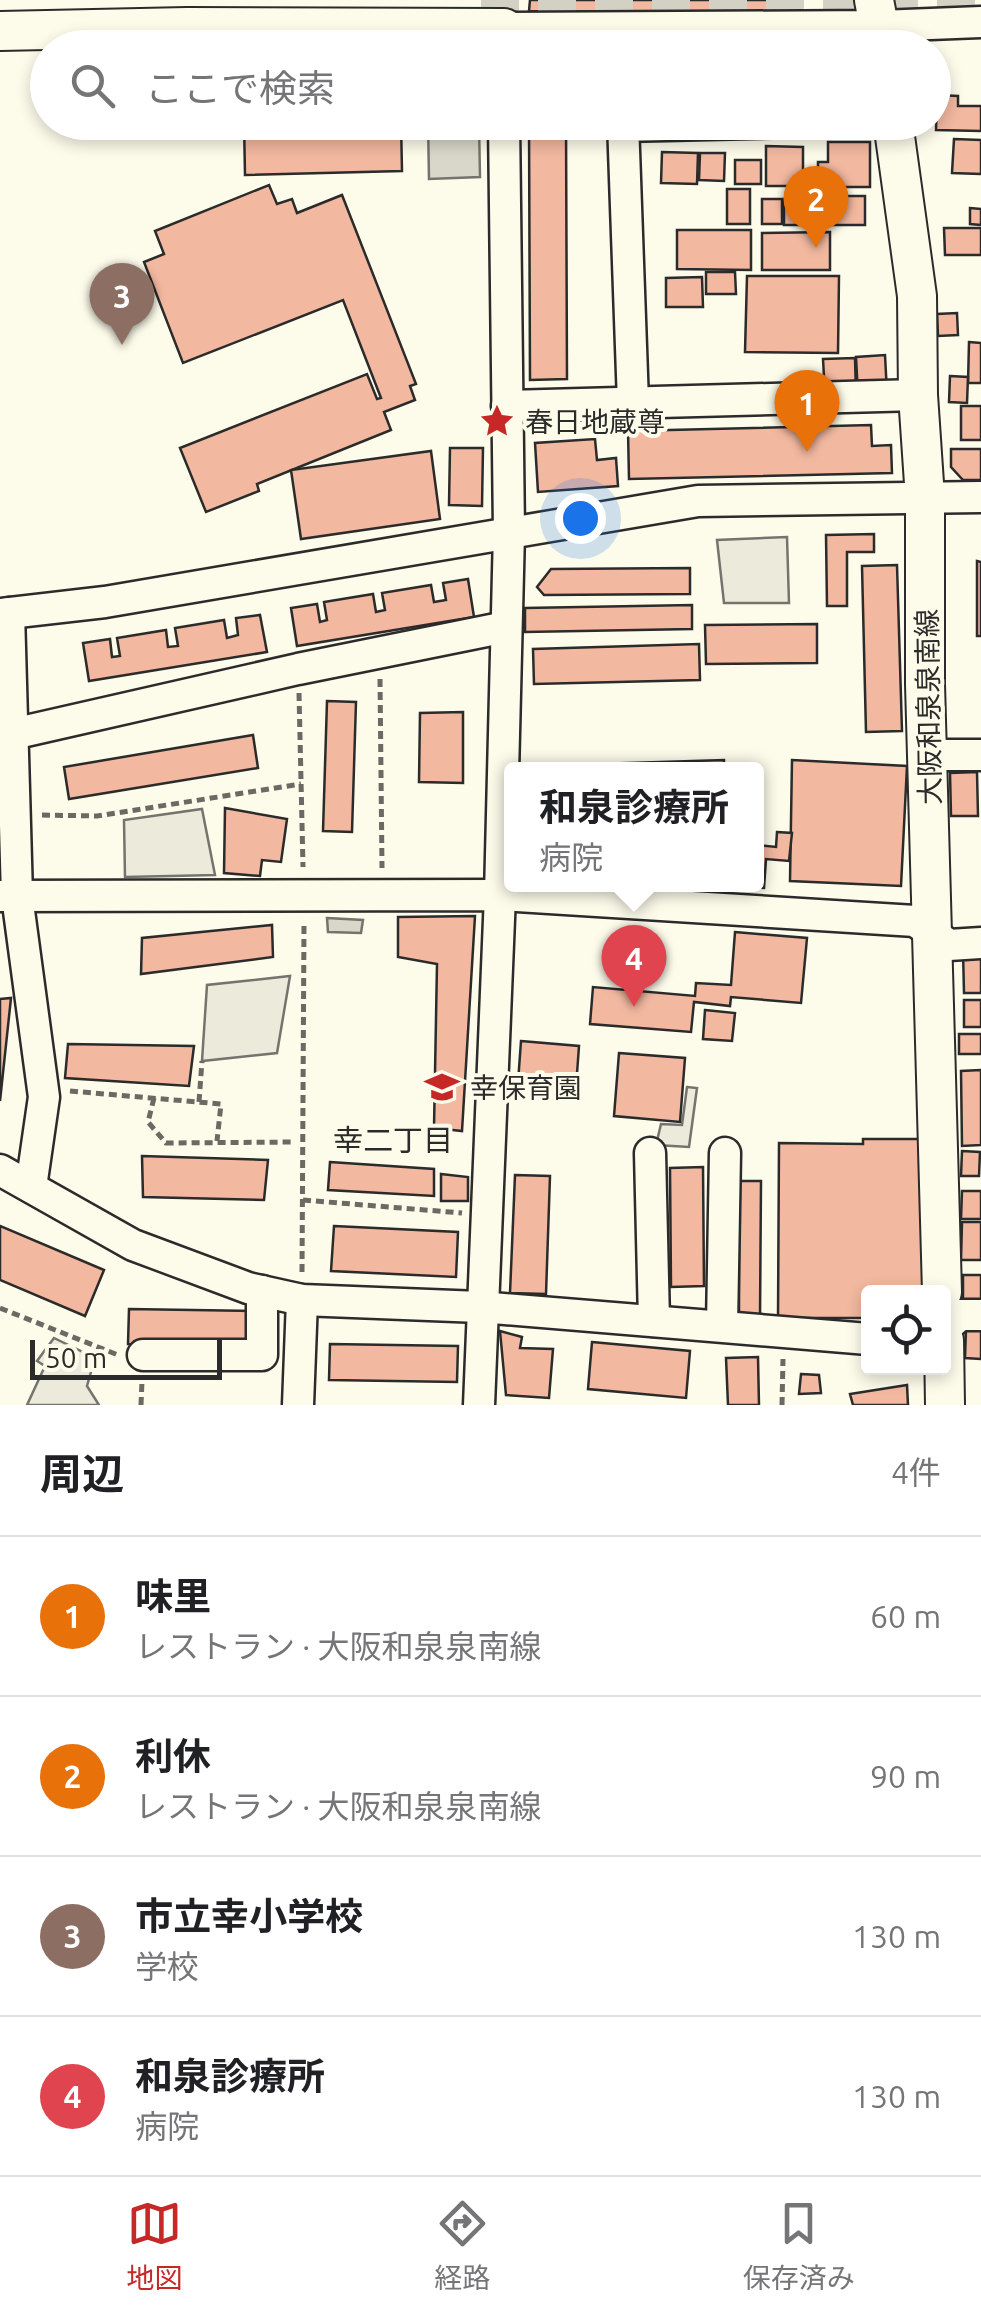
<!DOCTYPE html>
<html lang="ja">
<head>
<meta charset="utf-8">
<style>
  :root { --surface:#fff; --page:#f2f2f2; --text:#202124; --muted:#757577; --line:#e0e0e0; --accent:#c62828 }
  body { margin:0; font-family:Ubuntu,"Noto Sans JP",sans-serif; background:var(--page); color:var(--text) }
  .controls { position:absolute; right:30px; bottom:30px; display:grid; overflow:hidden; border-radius:10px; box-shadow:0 5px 15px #0003 }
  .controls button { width:90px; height:90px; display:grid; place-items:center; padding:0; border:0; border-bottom:2px solid var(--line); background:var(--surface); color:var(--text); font:50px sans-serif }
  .scale { position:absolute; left:30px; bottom:25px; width:192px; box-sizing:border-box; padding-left:10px; border:5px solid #2b2b2b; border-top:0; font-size:28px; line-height:35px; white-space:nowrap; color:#2b2b2b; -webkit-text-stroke:8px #fdfbea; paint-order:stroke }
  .you { position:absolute; left:580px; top:518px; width:35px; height:35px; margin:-25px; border:8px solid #fff; border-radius:50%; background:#1a73e8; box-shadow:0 0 0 15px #1a73e833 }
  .badge { display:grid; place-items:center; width:65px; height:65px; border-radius:50%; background:var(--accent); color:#fff; font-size:32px; font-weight:700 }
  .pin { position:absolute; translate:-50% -82px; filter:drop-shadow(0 2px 5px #0008) }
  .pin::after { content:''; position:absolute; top:52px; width:35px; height:30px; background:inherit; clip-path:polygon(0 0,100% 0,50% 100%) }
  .popup { position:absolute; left:504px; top:762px; width:260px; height:130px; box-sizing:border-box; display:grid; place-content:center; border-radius:10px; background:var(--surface); filter:drop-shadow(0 2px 8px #0005); font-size:32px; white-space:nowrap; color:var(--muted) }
  .popup b { font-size:38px; color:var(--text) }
  .popup::after { content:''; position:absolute; left:50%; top:100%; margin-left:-20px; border:20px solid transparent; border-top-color:var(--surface) }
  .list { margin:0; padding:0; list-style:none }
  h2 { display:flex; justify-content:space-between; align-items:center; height:130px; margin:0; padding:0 40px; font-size:42px }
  h2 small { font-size:32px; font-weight:400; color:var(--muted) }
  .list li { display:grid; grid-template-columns:65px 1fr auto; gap:30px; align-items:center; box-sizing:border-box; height:160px; padding:0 40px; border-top:2px solid var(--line) }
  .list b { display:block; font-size:38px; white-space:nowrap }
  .list p { margin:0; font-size:32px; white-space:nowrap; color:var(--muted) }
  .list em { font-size:32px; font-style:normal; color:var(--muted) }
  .icon { flex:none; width:55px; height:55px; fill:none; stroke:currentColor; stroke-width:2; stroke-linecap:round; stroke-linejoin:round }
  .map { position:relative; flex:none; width:981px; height:1405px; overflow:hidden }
  .search { position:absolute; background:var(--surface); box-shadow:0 5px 15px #0003; left:30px; right:30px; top:30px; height:110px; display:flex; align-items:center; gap:25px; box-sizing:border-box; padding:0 35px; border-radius:55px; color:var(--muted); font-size:38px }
  .sheet { height:770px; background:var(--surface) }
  nav { display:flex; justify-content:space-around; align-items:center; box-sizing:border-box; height:140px; border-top:2px solid var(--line); background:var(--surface); font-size:28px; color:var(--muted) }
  nav a { display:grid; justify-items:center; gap:5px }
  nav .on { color:var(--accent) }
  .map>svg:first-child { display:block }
  .green { fill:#ecebdb; stroke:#74746e; stroke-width:2.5 }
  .water { fill:#d8d7c9; stroke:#74746e; stroke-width:2.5 }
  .building { fill:#f2b8a0; stroke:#2b2b2b; stroke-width:2.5 }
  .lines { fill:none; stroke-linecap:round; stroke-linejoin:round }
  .major-tunnel { stroke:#d3d1c4; stroke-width:38; stroke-dasharray:38 19; stroke-linecap:butt }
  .minor-casing { stroke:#2b2b2b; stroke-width:35 }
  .major-casing { stroke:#2b2b2b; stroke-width:42 }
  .path { stroke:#6a6964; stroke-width:5; stroke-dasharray:8 5; stroke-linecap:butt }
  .minor { stroke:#fdfbea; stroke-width:30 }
  .major { stroke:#fdfbea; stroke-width:38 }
  .labels { text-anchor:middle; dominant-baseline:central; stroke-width:8; stroke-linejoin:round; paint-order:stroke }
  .poi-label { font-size:28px; fill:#2b2b2b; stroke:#fdfbea; text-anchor:start }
  .street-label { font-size:28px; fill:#2b2b2b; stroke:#fdfbea }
  .neighbourhood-label { font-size:30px; fill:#2b2b2b; stroke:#fdfbea }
</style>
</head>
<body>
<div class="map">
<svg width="981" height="1405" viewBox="0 0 981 1405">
  <rect width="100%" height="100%" fill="#fdfbea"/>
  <g class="green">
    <polygon points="787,537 789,603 724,603 717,540"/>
    <polygon points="202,809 215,875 125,877 124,820"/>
    <polygon points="290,976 277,1053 202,1061 207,985"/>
    <polygon points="687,1087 697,1088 689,1147 656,1145 661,1124 682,1125"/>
    <polygon points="54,1338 95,1358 87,1386 99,1405 27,1405 45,1366 37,1361"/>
  </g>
  <g class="water">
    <polygon points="428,123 479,123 480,177 429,179"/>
    <polygon points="327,918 363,920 361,933 328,932"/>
  </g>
  <g class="building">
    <polygon points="530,0 786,0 786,14 529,11"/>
    <polygon points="937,95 958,96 958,106 981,106 981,131 936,130"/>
    <polygon points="244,122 401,122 402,171 245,175"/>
    <polygon points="529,122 566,122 567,379 530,380"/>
    <polygon points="954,139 981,140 981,174 952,173"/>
    <polygon points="828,142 870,142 870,187 818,187 818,162 828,162"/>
    <polygon points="766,146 803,147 803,186 766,186"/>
    <polygon points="662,152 698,153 697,184 661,183"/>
    <polygon points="700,153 725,153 724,181 699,180"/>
    <rect x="735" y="160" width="26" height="24"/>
    <polygon points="269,185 277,204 292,199 297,213 342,195 416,384 410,386 415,400 384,412 391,430 257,484 259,491 206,512 180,448 367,374 377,399 381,398 343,300 183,363 144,262 164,254 155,231"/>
    <rect x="727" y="189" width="23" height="35"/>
    <rect x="826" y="196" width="39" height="29"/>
    <polygon points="824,198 824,225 784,225 784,199"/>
    <rect x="762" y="199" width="20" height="25"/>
    <polygon points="970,208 981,209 981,225 970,224"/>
    <polygon points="944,228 981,228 981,255 945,255"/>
    <polygon points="677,230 751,230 751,270 677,269"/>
    <polygon points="830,232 830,270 762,270 762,233"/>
    <polygon points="706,272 735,272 736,294 706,294"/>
    <polygon points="747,276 839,276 838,353 745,352"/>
    <polygon points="702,277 703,307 666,307 666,278"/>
    <polygon points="957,313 958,335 938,336 937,314"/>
    <polygon points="969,342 981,343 981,383 968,383"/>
    <polygon points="885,355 887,393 858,395 856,357"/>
    <polygon points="855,358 856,395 825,396 823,359"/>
    <polygon points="950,376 968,377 967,403 949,402"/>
    <rect x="961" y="406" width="20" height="34"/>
    <polygon points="871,425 872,446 891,445 892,473 629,479 628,431"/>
    <polygon points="595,439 597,460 616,458 618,486 538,492 535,443"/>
    <polygon points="450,448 483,448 482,506 449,505"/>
    <polygon points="951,449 981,449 981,480 963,480 951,467"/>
    <polygon points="431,451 440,519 301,539 291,470"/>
    <polygon points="874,534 874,552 847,552 847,606 827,606 826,535"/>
    <polygon points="977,561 981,562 981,636 977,636"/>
    <polygon points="897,565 902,731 866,732 862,566"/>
    <polygon points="690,568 690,594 544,595 537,587 551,569"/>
    <polygon points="468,579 474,617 297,646 291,608 317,604 320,622 327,620 324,602 373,594 376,612 385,610 382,593 431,585 434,602 446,600 443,583"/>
    <polygon points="692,605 692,629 525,632 525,608"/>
    <polygon points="260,615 267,652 89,681 83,643 110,639 112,657 120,656 117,638 166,630 168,647 178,646 175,628 224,620 227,638 238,635 236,618"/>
    <polygon points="817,624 817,663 706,664 705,625"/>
    <polygon points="699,644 700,680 534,684 533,649"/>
    <polygon points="327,701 356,702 352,832 323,831"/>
    <polygon points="463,712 463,783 419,782 420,713"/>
    <polygon points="253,735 258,768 69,799 64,767"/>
    <polygon points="724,760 724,770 597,770 597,764"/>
    <polygon points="792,760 907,766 901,886 790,881"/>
    <polygon points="977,772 978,816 951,816 950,773"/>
    <polygon points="225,808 287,819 281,862 262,860 260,876 224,873"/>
    <polygon points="777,832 792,833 789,861 766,859 764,888 721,884 756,884 756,845 776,847"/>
    <polygon points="475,916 462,1131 434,1128 437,964 398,957 398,917"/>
    <polygon points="272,925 273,957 141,974 142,938"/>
    <polygon points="735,932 807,938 801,1003 731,997 730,1006 694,1002 691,1032 590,1024 593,987 695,996 696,983 731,985"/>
    <polygon points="981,950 981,993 964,993 963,951"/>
    <polygon points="11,998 0,1101 0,999"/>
    <rect x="964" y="1000" width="17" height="27"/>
    <polygon points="705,1010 735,1013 732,1041 703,1039"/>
    <rect x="959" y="1034" width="22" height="20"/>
    <polygon points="521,1041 579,1046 575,1101 517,1096"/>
    <polygon points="68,1044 194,1046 189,1086 65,1078"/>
    <polygon points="619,1053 685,1058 680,1122 614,1116"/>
    <polygon points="981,1070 981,1145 962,1146 961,1071"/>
    <polygon points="863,1139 926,1139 925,1292 868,1292 868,1318 778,1318 779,1143 863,1144"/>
    <polygon points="962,1151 980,1152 979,1176 961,1176"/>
    <polygon points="142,1156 268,1160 264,1200 143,1197"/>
    <polygon points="330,1162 434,1169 434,1196 328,1190"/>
    <polygon points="703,1167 704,1286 671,1287 670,1168"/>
    <polygon points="441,1174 468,1177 468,1201 441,1201"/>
    <polygon points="515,1175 550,1176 546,1294 510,1293"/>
    <polygon points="739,1181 761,1181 760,1318 739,1318"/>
    <polygon points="962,1191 981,1191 981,1219 961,1219"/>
    <polygon points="962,1222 981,1222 981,1260 961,1260"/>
    <polygon points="0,1226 104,1270 85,1316 0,1280"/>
    <polygon points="334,1226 458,1232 456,1277 331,1271"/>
    <rect x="963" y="1275" width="18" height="30"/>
    <polygon points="129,1309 255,1311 255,1346 128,1344"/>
    <polygon points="966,1329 981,1330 981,1359 965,1358"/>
    <polygon points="500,1331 522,1337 520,1348 553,1349 549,1398 506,1395"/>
    <polygon points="592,1342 690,1351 686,1398 588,1389"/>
    <polygon points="330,1344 458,1346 457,1382 329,1380"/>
    <polygon points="758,1357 759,1405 728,1405 726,1358"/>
    <polygon points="801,1374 819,1375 821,1393 799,1394"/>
    <polygon points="907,1385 908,1405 853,1405 850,1394"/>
  </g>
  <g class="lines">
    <polyline class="major-tunnel" points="481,1 981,2"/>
    <g class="minor-casing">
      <g id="minor">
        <polyline points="504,28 880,26 981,22"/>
        <polyline points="623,122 633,403"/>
        <polyline points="623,126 793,122"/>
        <polyline points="507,406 918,395"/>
        <polyline points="9,613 17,896 44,1097 31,1187"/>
        <polyline points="0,614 105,602 698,501 981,497"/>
        <polyline points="0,737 298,669 506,627"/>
        <polyline points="928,755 981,755"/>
        <polyline points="0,896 500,895 915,921 949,945 981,943"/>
        <polyline points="650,1153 654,1321"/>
        <polyline points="0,1170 133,1245 248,1288 302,1300 480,1307 868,1339"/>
        <polyline points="722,1326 725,1153"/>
        <polyline points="944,1329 960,1315 981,1315"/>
        <polyline points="143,1355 262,1355 262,1291"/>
        <polyline points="298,1405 302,1300"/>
        <polyline points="479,1405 500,895 509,532 504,122"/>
      </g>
    </g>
    <g class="major-casing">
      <g id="major">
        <polyline points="874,0 883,48"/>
        <polyline points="0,31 187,27 504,28"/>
        <polyline points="893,122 917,296 918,395 925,498 925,684 942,1292"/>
        <polyline points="944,1340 945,1405"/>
      </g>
    </g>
    <g class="path">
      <polyline points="380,679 382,868"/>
      <polyline points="299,693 303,867"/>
      <polyline points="42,815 97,816 301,784"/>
      <polyline points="70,1091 221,1104 217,1141"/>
      <polyline points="154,1098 148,1122 166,1143 295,1142"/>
      <polyline points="199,1102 202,1061"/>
      <polyline points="303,1200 462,1213"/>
      <polyline points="302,1272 304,923"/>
      <polyline points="0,1308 118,1355"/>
      <polyline points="141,1405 142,1381"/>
      <polyline points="782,1405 783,1359"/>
    </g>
    <use href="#minor" class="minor"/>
    <use href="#major" class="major"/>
  </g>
  <defs>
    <g id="sight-bare" transform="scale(2.7)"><path d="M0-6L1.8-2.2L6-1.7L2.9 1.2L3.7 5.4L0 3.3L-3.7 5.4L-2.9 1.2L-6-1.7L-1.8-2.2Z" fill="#c62828" stroke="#fdfbea" stroke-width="2.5" paint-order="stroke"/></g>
    <g id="school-bare" transform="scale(2.7)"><path d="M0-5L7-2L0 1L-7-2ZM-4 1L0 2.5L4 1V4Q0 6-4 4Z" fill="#c62828" stroke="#fdfbea" stroke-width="2.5" paint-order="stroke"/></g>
  </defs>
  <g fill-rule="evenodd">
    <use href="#sight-bare" x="497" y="421"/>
    <use href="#school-bare" x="442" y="1087"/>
  </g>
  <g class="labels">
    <g class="poi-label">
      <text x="525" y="421">春日地蔵尊</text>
      <text x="470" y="1087">幸保育園</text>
    </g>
    <g class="street-label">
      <text transform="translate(928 707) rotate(-91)">大阪和泉泉南線</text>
    </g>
    <g class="neighbourhood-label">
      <text x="393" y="1140">幸二丁目</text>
    </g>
  </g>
</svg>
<div class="controls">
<button><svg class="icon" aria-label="locate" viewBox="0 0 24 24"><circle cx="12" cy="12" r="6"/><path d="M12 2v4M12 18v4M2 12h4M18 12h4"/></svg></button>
</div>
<div class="scale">50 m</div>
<div class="you"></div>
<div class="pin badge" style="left:807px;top:452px;background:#e8710a">1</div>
<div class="pin badge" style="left:816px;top:248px;background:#e8710a">2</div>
<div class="pin badge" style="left:122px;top:345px;background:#8d6e63">3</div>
<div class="pin badge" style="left:634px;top:1007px;background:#e0444e">4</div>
<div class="popup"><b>和泉診療所</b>病院</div>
<div class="search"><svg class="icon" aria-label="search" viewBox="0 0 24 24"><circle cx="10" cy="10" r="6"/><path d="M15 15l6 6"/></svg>ここで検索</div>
</div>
<section class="sheet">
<h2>周辺<small>4件</small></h2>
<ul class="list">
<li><span class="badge" style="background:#e8710a">1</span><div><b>味里</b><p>レストラン · 大阪和泉泉南線</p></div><em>60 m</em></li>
<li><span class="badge" style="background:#e8710a">2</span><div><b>利休</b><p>レストラン · 大阪和泉泉南線</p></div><em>90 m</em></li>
<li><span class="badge" style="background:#8d6e63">3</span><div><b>市立幸小学校</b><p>学校</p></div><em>130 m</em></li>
<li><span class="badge" style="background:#e0444e">4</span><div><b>和泉診療所</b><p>病院</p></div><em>130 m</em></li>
</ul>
</section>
<nav>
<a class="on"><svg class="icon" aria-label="map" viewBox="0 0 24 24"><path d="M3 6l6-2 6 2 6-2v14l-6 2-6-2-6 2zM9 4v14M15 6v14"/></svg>地図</a>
<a><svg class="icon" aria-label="directions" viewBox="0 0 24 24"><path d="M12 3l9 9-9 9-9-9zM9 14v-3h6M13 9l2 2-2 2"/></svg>経路</a>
<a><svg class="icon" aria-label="saved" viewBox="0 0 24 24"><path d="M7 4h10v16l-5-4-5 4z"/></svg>保存済み</a>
</nav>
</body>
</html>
